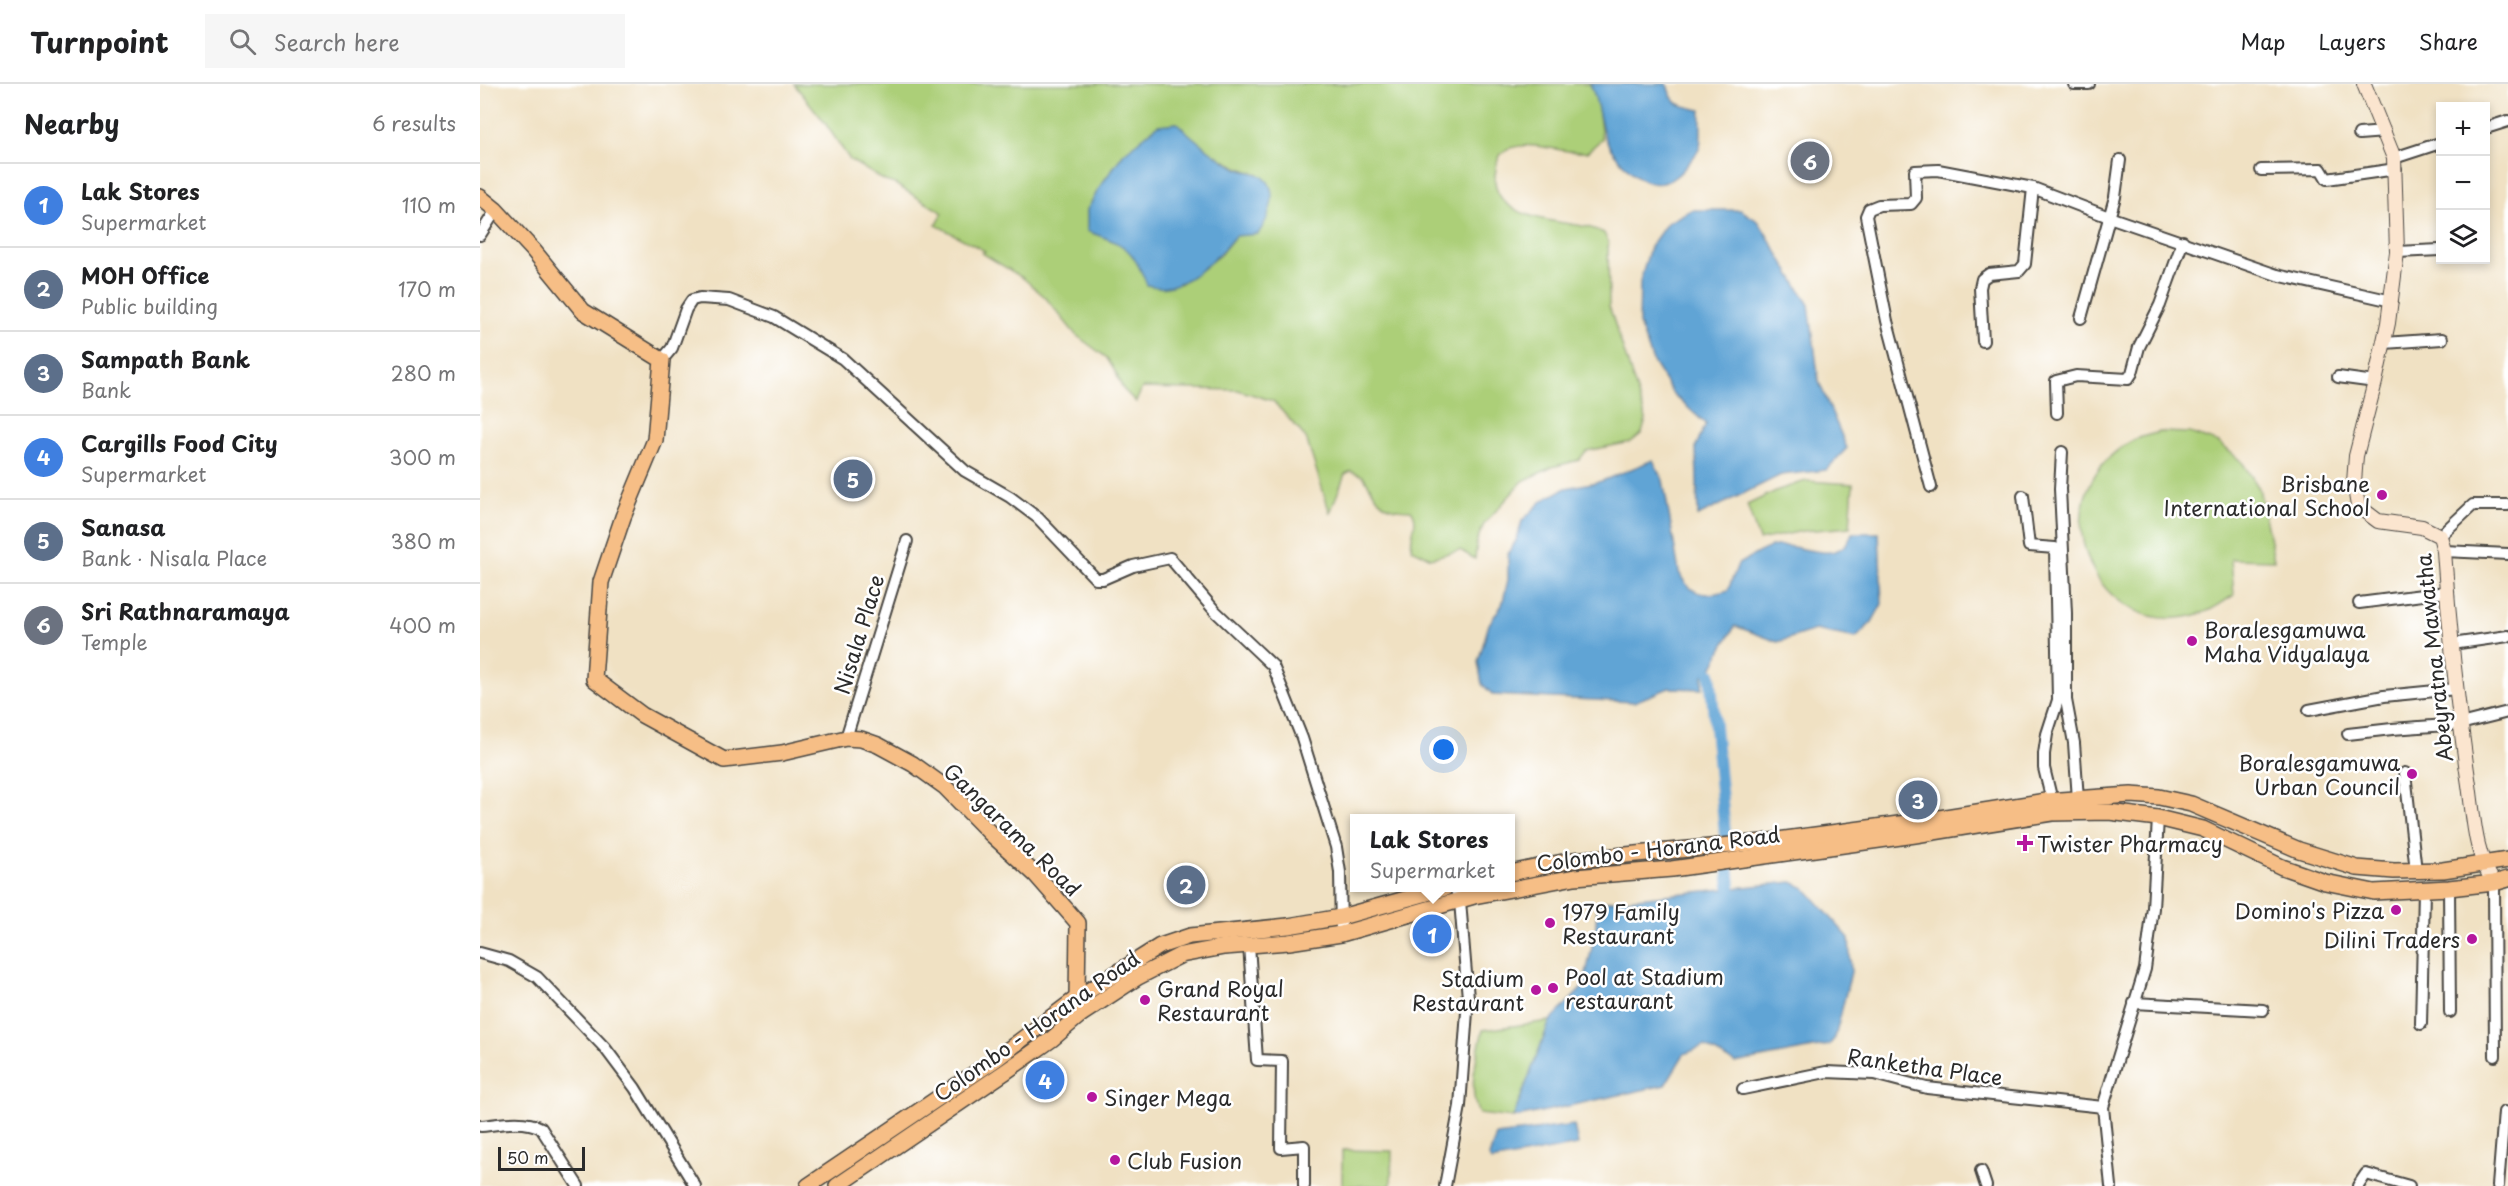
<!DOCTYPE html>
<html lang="en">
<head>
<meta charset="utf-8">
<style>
  :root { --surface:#fff; --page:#f6f6f6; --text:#202124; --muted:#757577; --line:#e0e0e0; --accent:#7c3aed }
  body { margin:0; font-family:"Playpen Sans",sans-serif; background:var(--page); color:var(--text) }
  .controls { position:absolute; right:18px; top:18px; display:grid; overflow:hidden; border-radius:0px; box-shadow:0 3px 9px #0003 }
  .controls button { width:54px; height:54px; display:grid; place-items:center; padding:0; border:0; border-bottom:2px solid var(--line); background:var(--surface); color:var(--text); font:30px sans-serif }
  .scale { position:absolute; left:18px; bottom:15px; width:87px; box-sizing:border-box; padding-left:6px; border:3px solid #2b2b2b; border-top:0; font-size:16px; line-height:21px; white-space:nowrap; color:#2b2b2b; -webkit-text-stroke:4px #fff; paint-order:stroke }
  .you { position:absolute; left:964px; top:666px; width:21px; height:21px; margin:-15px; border:4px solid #fff; border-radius:50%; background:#1a73e8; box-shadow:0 0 0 9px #1a73e833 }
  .badge { display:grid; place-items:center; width:39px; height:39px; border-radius:50%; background:var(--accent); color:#fff; font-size:20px; font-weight:700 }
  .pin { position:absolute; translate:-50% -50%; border:3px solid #fff; box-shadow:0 2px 6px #0006 }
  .popup { position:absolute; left:870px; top:730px; width:165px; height:78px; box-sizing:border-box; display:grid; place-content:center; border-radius:0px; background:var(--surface); filter:drop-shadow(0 2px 4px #0005); font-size:20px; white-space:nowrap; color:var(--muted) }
  .popup b { font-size:22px; color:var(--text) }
  .popup::after { content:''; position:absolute; left:50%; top:100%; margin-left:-12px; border:12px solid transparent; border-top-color:var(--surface) }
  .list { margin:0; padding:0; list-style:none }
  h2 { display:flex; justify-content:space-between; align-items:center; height:78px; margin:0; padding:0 24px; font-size:26px }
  h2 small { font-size:20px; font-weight:400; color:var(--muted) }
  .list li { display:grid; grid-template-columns:39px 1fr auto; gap:18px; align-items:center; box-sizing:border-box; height:84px; padding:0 24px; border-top:2px solid var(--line) }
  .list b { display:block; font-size:22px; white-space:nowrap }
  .list p { margin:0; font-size:20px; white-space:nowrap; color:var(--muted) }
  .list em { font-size:20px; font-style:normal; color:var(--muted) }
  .icon { flex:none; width:33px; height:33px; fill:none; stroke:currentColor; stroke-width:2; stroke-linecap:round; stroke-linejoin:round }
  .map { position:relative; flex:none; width:2028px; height:1102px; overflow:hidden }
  header { display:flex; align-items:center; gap:36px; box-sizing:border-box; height:84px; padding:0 30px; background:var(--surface); border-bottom:2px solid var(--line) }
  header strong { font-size:28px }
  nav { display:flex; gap:33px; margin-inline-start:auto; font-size:21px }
  .search { width:420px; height:54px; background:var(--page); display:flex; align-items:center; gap:15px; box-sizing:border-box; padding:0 21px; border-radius:0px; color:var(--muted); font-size:22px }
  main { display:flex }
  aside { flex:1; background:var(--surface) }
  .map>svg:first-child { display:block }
  .green { fill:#accf78; stroke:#6c7d52; stroke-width:1.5; fill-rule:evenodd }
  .water { fill:#61a4d5; stroke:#466880; stroke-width:1.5 }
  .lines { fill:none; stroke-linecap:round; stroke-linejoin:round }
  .canal { stroke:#61a4d5; stroke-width:12 }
  .street-casing { stroke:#494642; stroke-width:14 }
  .secondary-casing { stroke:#494642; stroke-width:16 }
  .primary-casing { stroke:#494642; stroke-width:18 }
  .street { stroke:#fff; stroke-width:10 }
  .secondary { stroke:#fbe5cf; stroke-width:14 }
  .primary { stroke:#f6be86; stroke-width:15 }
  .poi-dot { fill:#b5179e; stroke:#fff; stroke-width:2 }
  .labels { text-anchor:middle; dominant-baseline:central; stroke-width:5; stroke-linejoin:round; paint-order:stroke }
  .poi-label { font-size:21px; fill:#2b2b2b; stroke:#fff; text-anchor:start }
  .street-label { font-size:21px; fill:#2b2b2b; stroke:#fff }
</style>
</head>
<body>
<header>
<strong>Turnpoint</strong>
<div class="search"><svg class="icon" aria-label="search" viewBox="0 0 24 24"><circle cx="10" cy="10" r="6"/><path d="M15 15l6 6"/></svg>Search here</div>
<nav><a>Map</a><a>Layers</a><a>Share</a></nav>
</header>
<main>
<aside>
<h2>Nearby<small>6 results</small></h2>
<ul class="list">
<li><span class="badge" style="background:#3f7fe0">1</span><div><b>Lak Stores</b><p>Supermarket</p></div><em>110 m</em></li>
<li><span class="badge" style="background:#5c6f8a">2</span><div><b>MOH Office</b><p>Public building</p></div><em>170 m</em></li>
<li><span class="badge" style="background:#5c6f8a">3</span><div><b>Sampath Bank</b><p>Bank</p></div><em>280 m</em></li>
<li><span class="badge" style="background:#3f7fe0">4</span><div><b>Cargills Food City</b><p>Supermarket</p></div><em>300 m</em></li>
<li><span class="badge" style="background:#5c6f8a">5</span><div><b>Sanasa</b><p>Bank · Nisala Place</p></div><em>380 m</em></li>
<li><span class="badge" style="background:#6b7280">6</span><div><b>Sri Rathnaramaya</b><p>Temple</p></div><em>400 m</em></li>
</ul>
</aside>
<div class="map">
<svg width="2028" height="1102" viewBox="0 0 2028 1102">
  <rect width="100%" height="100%" fill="#fff"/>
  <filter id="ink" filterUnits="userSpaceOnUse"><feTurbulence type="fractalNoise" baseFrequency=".0167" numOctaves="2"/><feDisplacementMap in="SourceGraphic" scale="12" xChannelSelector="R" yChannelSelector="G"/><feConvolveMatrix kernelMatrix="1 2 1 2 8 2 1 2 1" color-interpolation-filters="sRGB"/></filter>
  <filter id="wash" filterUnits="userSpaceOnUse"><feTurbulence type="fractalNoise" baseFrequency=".008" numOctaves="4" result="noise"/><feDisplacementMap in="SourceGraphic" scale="24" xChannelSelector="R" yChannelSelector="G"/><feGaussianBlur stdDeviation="1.35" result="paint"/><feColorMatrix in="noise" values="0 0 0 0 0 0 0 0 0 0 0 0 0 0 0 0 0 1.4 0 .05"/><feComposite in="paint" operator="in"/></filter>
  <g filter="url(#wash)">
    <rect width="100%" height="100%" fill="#f0e1c3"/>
    <g class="green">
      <path d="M 314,0 L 1110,0 L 1117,14 L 1122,55 L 1107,68 C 1080,70 1057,56 1030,64 C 1021,67 1017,75 1016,85 C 1006,133 1070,136 1102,142 C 1110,143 1117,146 1124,149 L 1128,158 L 1129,222 L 1166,335 L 1162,349 L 1151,358 L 1106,367 L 1099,376 L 1072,383 L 1043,397 L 1004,440 L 997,456 L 995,475 L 980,466 L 951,474 L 932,465 C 928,451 941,438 931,426 C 898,426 900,416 883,392 L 871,387 L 865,390 L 850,429 L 826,354 L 793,317 L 758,306 L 662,304 L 656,318 L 643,305 L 636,289 L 627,274 L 596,251 L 565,213 L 543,194 L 502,169 L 505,167 L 456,141 L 463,129 L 415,100 L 405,97 L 370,76 L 343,36 ZM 696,39 C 722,62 745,82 779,90 L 755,152 L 740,171 L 700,200 L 658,178 L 652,169 L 641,160 L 608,147 L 607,126 L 621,101 L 644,69 Z"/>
      <path d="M 1680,348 L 1710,349 L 1739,359 L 1762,378 L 1779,404 L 1794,476 L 1751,475 L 1754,511 C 1744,517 1733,526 1722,529 C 1616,564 1552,415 1650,358 C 1658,353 1670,351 1680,348 Z"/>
      <polygon points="1326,397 1373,400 1370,443 1323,447 1279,456 1267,421 1298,406"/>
      <path d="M 1070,937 L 1033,1034 L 999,1030 C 987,1005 997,972 1003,946 Z"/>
      <polygon points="862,1066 912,1067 911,1102 862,1102"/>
    </g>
    <g class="water">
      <path d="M 1110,0 L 1187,0 C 1192,22 1201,22 1221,26 C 1220,37 1222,51 1220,63 C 1218,69 1211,76 1207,81 C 1180,115 1156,97 1134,69 C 1118,50 1121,22 1110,0 Z"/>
      <path d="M 697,39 C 715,56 733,71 755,83 C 766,90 780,86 788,98 C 798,114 787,137 778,150 L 755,152 C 740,171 712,199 686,203 C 680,205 673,202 667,201 C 651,161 646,162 607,147 L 607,126 L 621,101 L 644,69 L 678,41 Z"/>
      <polygon points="1211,126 1261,126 1279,138 1329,221 1339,298 1367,364 1346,386 1301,391 1218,432 1216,362 1226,340 1193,310 1174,280 1159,240 1160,198 1170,163 1187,139"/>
      <path d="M 1173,376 L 1183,396 L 1199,488 C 1209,511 1225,514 1248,506 L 1258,480 C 1269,475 1284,463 1296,462 C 1322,459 1359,485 1372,449 L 1399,449 L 1402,520 L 1392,538 L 1376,554 L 1335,546 L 1298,558 L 1255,542 L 1242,564 L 1230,589 L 1223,591 L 1222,605 L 1189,604 L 1154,618 L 1013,611 L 1002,600 L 998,578 L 1009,540 L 1022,521 L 1028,496 L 1028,470 L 1037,455 L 1042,437 L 1063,416 L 1086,404 L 1122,397 Z"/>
      <polygon points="1312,798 1325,804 1369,854 1371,888 1355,954 1349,961 1255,979 1224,962 1204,970 1185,1001 1033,1034 1070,937 1103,903 1115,850 1118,818"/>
      <polygon points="1094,1041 1098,1061 1011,1077 1009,1073 1016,1051"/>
    </g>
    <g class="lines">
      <polyline class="canal" points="1230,589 1250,803"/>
    </g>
  </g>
  <g filter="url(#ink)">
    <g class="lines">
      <g class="street-casing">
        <g id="street">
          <polyline points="1594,0 1609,0"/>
          <polyline points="2006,44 2028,37"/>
          <polyline points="1879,50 1905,48"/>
          <polyline points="1914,74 1960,59"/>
          <polyline points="1781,86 1841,85 1847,95 1916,85"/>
          <polyline points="0,151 16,126"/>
          <polyline points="1917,168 1960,166"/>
          <polyline points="1601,234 1635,113 1640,76"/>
          <polyline points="1503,257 1500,204 1502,195 1509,190 1539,187 1545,180 1553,104"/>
          <polyline points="1904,259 1962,255"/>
          <polyline points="182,276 192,264 206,225 212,216 220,214 249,216 294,233 363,275 485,387 530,413 558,434 616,495 623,495 653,482 690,474 735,527 793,582 822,654 856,763 860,788 861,850"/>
          <polyline points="1858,293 1895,298"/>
          <polyline points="1577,329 1576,297 1596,292 1648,295 1652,289 1659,263 1680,221 1703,157"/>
          <polyline points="1582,368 1580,405 1586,529 1586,616 1594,659 1598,715"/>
          <polyline points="1451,403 1407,237 1386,132 1389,125 1399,121 1431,120 1436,114 1435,87 1458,86 1553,104 1629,133 1797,191 1912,217"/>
          <polyline points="1543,412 1549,462 1575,464 1578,616 1567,650 1564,670 1564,684 1572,717"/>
          <polyline points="1960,452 1993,421 2028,421"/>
          <polyline points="1964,467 2028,470"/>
          <polyline points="1879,519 1966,508"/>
          <polyline points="1972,560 2028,552"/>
          <polyline points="1829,626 1904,612 1976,605"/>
          <polyline points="1868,650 1912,645 1980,640 2028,628"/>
          <polyline points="366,654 427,457"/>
          <polyline points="1925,689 1936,787"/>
          <polyline points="2014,799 2015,972"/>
          <polyline points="1969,804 1970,928"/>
          <polyline points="769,861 777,976 802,977 801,1064 824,1062 824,1102"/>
          <polyline points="0,869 29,877 57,893 125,964 155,1004 215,1102"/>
          <polyline points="1654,919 1783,926"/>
          <polyline points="1941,940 1944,806"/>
          <polyline points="1263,1005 1346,988 1394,990 1447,1004 1623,1023"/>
          <path d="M 1,1042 C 20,1040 44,1035 61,1044 L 98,1102"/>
          <polyline points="1501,1087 1506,1102"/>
          <polyline points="965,1102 980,1022 988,914 980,817 975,804"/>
          <polyline points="1631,1102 1623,1023 1665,885 1673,824 1678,734"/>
          <polyline points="1878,1102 1886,1090 1929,1102"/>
          <polyline points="2018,1102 2024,1028"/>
        </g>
      </g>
      <g class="secondary-casing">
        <path id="secondary" d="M 1884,0 L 1914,74 L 1917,168 L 1908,239 L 1895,298 L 1876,372 L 1874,398 L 1878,422 L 1898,437 L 1942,443 L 1960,452 L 1964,467 C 1969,543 1977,619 1988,694 C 1994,731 1993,767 2014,799"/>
      </g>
      <g class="primary-casing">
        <g id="primary">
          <polyline points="0,113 16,126 53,166 103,227 182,276 175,356 143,433 121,498 114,595 162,631 244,676 302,669 366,654 381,655 398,661 433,680 465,703 510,749 556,791 598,839 597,914 600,931"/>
          <polyline points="1030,789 1093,776 1283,758 1434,738 1566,717 1651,711 1679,713 1711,720 1819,766 1877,784 1914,787 1963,786 2028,776"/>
          <polyline points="328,1102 516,975 597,914 680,862 710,852 808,842 861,833 965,804"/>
          <polyline points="357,1102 525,988 572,955 600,931 658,893 701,871 744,863 809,858 861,850 994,812 1095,793 1192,785 1435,751 1572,729 1629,728 1678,734 1723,745 1802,783 1845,798 1894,808 1969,804 2014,799 2028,795"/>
        </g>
      </g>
      <use href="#street" class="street"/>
      <use href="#secondary" class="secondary"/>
      <use href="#primary" class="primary"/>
    </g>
  </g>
  <g class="poi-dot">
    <circle cx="1902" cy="411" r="6"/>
    <circle cx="1712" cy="557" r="6"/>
    <circle cx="1932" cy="690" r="6"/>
    <path d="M1542 750h6v6h6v6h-6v6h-6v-6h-6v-6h6z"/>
    <circle cx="1916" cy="826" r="6"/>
    <circle cx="1070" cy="839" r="6"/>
    <circle cx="1992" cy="855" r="6"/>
    <circle cx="1073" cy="904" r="6"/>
    <circle cx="1056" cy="906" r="6"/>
    <circle cx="665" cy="916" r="6"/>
    <circle cx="612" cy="1013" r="6"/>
    <circle cx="635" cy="1076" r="6"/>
  </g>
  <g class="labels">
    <g class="poi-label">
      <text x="1890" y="399" text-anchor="end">Brisbane<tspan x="1890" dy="24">International School</tspan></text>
      <text x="1724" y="545">Boralesgamuwa<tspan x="1724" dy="24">Maha Vidyalaya</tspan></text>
      <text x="1920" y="678" text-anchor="end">Boralesgamuwa<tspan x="1920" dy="24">Urban Council</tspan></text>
      <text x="1557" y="759">Twister Pharmacy</text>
      <text x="1904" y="826" text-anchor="end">Domino's Pizza</text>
      <text x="1082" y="827">1979 Family<tspan x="1082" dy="24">Restaurant</tspan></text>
      <text x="1980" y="855" text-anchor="end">Dilini Traders</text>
      <text x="1085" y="892">Pool at Stadium<tspan x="1085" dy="24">restaurant</tspan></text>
      <text x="1044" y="894" text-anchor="end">Stadium<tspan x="1044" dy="24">Restaurant</tspan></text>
      <text x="677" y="904">Grand Royal<tspan x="677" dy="24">Restaurant</tspan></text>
      <text x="624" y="1013">Singer Mega</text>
      <text x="647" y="1076">Club Fusion</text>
    </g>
    <g class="street-label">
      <text transform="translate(378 550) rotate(-73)">Nisala Place</text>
      <text transform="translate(1953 574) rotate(-96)">Abeyratna Mawatha</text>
      <text transform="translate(533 745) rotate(44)">Gangarama Road</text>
      <text transform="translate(1178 764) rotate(-7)">Colombo - Horana Road</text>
      <text transform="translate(556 941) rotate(-35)">Colombo - Horana Road</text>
      <text transform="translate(1445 982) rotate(8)">Ranketha Place</text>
    </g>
  </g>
</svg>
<div class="controls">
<button>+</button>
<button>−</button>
<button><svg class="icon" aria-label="layers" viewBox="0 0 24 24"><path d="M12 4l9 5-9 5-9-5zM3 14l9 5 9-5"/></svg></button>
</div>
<div class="scale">50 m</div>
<div class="you"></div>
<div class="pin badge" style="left:952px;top:850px;background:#3f7fe0">1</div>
<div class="popup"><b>Lak Stores</b>Supermarket</div>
<div class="pin badge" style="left:706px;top:801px;background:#5c6f8a">2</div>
<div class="pin badge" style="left:1438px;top:716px;background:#5c6f8a">3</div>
<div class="pin badge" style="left:565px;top:996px;background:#3f7fe0">4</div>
<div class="pin badge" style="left:373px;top:395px;background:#5c6f8a">5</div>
<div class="pin badge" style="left:1330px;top:77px;background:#6b7280">6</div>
</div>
</main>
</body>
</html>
